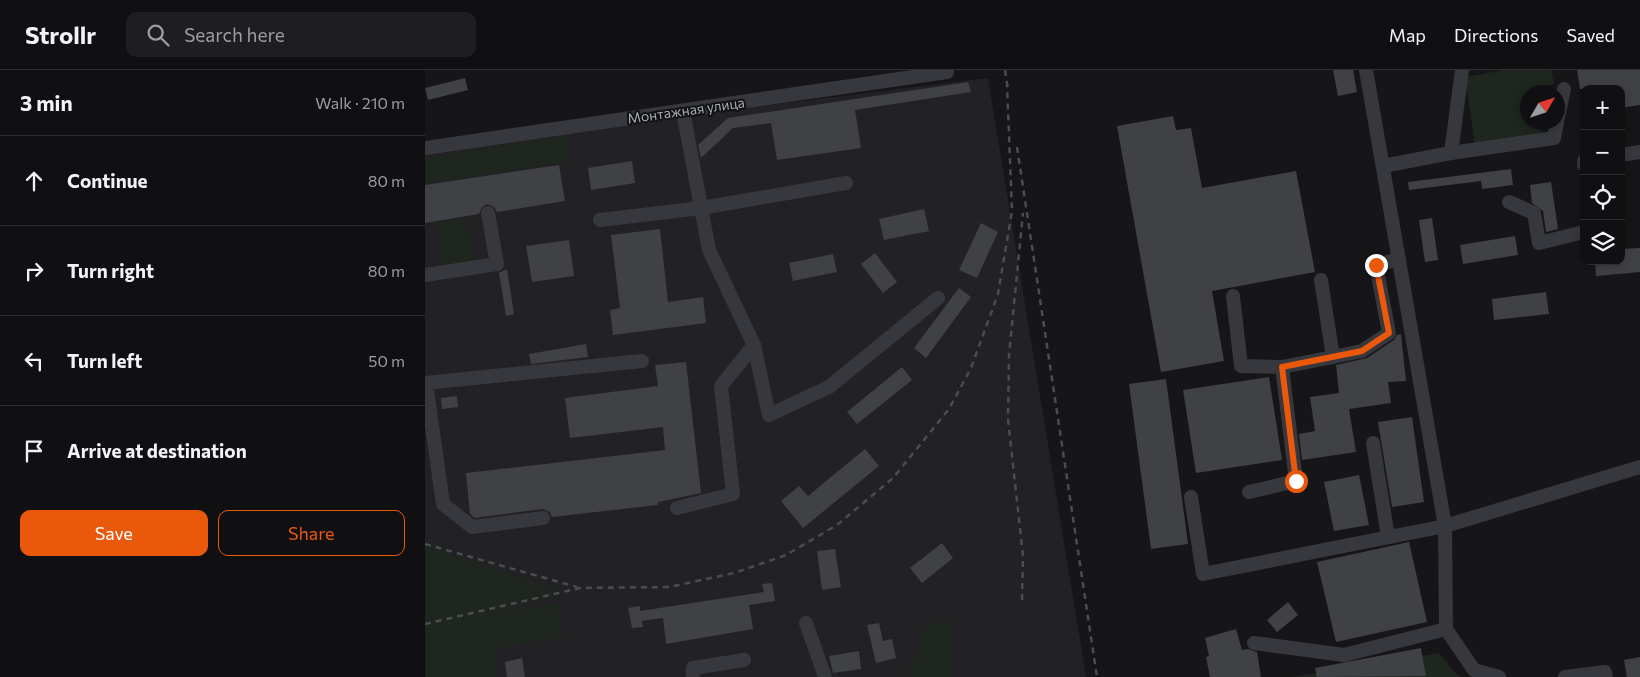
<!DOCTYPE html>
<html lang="en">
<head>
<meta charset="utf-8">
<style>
  :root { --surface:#101012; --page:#1e1e20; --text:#f1f3f6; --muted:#9c9d9f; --line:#303032; --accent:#ea580c }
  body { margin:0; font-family:Commissioner,sans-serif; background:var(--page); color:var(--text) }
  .controls { position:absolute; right:15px; top:15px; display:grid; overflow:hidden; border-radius:10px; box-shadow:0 2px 8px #0003 }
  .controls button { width:45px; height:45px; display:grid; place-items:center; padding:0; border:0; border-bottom:1px solid var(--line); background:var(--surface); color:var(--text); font:25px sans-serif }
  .compass { position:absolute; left:1095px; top:15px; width:45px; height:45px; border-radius:50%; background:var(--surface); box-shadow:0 2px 8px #0003; rotate:51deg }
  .stop { position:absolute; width:15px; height:15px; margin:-11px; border:4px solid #ea580c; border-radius:50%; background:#fff }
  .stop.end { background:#ea580c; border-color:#fff; box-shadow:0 1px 5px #0008 }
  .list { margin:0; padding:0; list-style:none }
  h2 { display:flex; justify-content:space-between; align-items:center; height:65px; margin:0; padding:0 20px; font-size:21px }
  h2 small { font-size:16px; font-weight:400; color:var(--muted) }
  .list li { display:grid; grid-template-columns:32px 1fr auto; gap:15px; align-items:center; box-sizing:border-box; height:90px; padding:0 20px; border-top:1px solid var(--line) }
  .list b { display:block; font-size:19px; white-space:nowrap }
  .list em { font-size:16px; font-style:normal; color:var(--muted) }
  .actions { display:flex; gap:10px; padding:15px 20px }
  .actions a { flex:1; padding:11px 0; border:1px solid var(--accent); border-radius:10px; text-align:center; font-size:18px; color:var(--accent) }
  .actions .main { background:var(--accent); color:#fff }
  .icon { flex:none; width:28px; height:28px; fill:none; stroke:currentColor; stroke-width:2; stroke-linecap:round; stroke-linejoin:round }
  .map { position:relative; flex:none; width:1215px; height:607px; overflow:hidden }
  header { display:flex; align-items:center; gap:30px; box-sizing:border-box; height:70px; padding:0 25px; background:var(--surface); border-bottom:1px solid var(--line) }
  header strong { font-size:24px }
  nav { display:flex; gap:28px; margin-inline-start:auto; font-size:18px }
  .search { width:350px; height:45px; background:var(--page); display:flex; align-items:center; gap:12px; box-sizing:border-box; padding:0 18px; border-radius:10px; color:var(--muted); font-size:19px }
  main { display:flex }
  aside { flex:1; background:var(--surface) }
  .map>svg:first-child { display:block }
  .built { fill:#222225 }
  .green { fill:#1e261f }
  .building { fill:#404145 }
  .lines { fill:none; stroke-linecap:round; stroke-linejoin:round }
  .minor { stroke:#37383d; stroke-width:14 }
  .rail { stroke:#4a4c52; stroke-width:2.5; stroke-dasharray:6 5; stroke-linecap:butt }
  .route { stroke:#ea580c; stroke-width:6 }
  .labels { text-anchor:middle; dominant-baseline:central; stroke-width:4; stroke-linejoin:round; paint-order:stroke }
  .street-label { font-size:14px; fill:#a8adb8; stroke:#111113 }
</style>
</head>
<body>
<header>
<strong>Strollr</strong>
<div class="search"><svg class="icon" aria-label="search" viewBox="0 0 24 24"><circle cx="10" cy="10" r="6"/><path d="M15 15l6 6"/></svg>Search here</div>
<nav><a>Map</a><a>Directions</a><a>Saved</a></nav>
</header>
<main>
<aside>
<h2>3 min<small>Walk · 210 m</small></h2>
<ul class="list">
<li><svg class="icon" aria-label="ahead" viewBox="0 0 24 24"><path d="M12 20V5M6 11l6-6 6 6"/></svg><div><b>Continue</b></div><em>80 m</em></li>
<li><svg class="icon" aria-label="right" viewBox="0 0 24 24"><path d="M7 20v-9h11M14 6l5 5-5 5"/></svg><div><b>Turn right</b></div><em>80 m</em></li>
<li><svg class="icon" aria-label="left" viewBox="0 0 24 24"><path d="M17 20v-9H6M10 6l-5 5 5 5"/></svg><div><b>Turn left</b></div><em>50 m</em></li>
<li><svg class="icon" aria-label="arrive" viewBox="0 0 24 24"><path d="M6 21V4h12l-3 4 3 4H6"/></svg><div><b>Arrive at destination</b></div></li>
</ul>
<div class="actions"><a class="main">Save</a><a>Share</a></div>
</aside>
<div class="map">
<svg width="1215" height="607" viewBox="0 0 1215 607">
  <rect width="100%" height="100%" fill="#161618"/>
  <polygon class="built" points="563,8 661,607 0,607 0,78"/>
  <g class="green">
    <polygon points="1079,0 1126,0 1129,14 1115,17 1115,22 1102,22 1102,52 1118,53 1119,56 1110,72 1051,82 1040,7"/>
    <polygon points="142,66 146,91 0,114 0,88"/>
    <polygon points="41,148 48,195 18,199 11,153"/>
    <polygon points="0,474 134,522 77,542 133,533 136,566 70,579 73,607 0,607"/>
    <polygon points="526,552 527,607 483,607 501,554"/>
    <polygon points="1014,583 1031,604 1037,607 867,607"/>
  </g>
  <g class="building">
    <polygon points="908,0 928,0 932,22 913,26"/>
    <polygon points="1152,0 1215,0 1215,35 1196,38 1196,19 1155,19"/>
    <polygon points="40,8 43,20 3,30 0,18"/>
    <polygon points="543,12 546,22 430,40 436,78 352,90 346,53 308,58 276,88 273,75 303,48"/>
    <polygon points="748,46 751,60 766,58 777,118 871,101 890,202 787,221 799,291 736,302 692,56"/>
    <polygon points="207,91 210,113 166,120 163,98"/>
    <polygon points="134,95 140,131 72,142 69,137 62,134 57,137 54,144 0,153 0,115"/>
    <polygon points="1086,99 1088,115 1057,119 1056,111 984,120 983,112"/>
    <polygon points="1126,112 1133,159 1121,162 1118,141 1107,133 1105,115"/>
    <polygon points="499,139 504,161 459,170 454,149"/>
    <polygon points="1007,148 1013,190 1000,192 994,150"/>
    <polygon points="556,153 573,162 552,208 534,200"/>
    <polygon points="235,159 243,232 278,227 281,253 188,265 185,240 195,238 186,165"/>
    <polygon points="1090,166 1093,185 1038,194 1035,175"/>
    <polygon points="144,170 149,206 107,212 101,176"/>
    <polygon points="1215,178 1215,202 1171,206 1170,191 1196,191 1196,179"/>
    <polygon points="450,183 472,212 458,223 436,194"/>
    <polygon points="408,184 412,202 368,211 364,193"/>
    <polygon points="82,199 89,244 81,246 74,203"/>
    <polygon points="534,218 546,227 501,288 489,278"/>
    <polygon points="1121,222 1124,244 1069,250 1067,229"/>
    <polygon points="976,264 981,311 963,312 966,333 924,339 931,382 877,390 874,364 890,361 885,327 914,323 911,295 942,288 969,270 972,265"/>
    <polygon points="161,274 163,287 106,294 104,284"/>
    <polygon points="261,292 276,423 233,432 233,435 127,447 125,442 117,439 50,448 45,444 41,403 240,380 238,357 145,368 140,328 233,316 230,295"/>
    <polygon points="477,297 487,310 432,354 422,342"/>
    <polygon points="844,307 857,390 771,403 758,320"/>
    <polygon points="741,309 763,474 726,479 704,314"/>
    <polygon points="32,326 33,337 17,339 16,328"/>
    <polygon points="987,347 999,432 967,437 953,352"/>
    <polygon points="440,379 454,396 378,458 356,431 374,416 383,426"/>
    <polygon points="934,405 944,455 909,461 899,412"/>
    <polygon points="984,472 1002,552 911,572 892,492"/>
    <polygon points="517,473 528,488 497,513 485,498"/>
    <polygon points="410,479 416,517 397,520 392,481"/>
    <polygon points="347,513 350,531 324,535 328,559 241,574 238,548 217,551 218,557 207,558 203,538 215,536 215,541 339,522 337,514"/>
    <polygon points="863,532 873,545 852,562 842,550"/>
    <polygon points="454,553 458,571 467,569 471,588 451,593 442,555"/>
    <polygon points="811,559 817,580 823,579 832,582 836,607 785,607 781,587 784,586 780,568"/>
    <polygon points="996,578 1001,606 892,607 890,598"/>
    <polygon points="434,581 436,599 408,603 404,586"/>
    <polygon points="1215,587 1215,607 1202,607 1199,590"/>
    <polygon points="97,588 100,607 82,607 80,592"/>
  </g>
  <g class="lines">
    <g class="minor">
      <polyline points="941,0 1020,456 1021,559"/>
      <polyline points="258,41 284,180 329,275 344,345 404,317 513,228"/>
      <polyline points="1132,52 1139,19"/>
      <polyline points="0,78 522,2"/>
      <polyline points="1026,83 1129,68 1132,52"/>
      <polyline points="1196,85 1215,82"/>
      <polyline points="1159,91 1159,95"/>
      <polyline points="958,96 1026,83 1037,0"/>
      <polyline points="1084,132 1109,143 1114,173 1159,162"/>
      <polyline points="175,150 276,138 421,113"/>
      <polyline points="0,205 72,194 63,143"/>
      <polyline points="896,210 908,287 937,281 964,263 951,195 974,189"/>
      <polyline points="808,226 816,296 857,297"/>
      <polyline points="0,313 217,291"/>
      <polyline points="1,313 18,434 47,457 118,448"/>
      <polyline points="948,373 963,467"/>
      <polyline points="824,422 871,411 857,297 908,287"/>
      <polyline points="766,427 778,504 1020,456 1215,397"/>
      <polyline points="252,438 308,424 296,316 329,275"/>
      <polyline points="381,553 400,607"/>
      <polyline points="829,573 919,585 1021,559 1049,600 1074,607"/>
      <polyline points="268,607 268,598 319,590"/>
      <polyline points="1140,607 1180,602 1181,607"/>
    </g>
    <g class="rail">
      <polyline points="580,0 583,20"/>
      <polyline points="592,77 672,607"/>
      <polyline points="0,474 152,517"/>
      <polyline points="597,530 598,486 583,349 584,285 598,143"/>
      <polyline points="0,554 155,518 244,517 309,503 361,485 412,455 468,408 524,339 546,298 573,224 587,141 582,14"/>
    </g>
  </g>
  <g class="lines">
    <polyline class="route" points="871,411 857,297 937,281 964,263 951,195"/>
  </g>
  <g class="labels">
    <g class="street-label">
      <text transform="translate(261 40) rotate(-8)">Монтажная улица</text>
    </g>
  </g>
</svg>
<div class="controls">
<button>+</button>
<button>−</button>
<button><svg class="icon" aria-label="locate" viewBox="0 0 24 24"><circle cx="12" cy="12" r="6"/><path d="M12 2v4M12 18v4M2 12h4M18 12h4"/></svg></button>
<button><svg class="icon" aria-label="layers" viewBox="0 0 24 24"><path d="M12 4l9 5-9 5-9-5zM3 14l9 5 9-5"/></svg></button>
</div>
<svg class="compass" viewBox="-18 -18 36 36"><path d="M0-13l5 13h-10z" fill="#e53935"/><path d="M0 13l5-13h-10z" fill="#9c9d9f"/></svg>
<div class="stop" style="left:871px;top:411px"></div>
<div class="stop end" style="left:951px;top:195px"></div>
</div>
</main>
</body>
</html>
